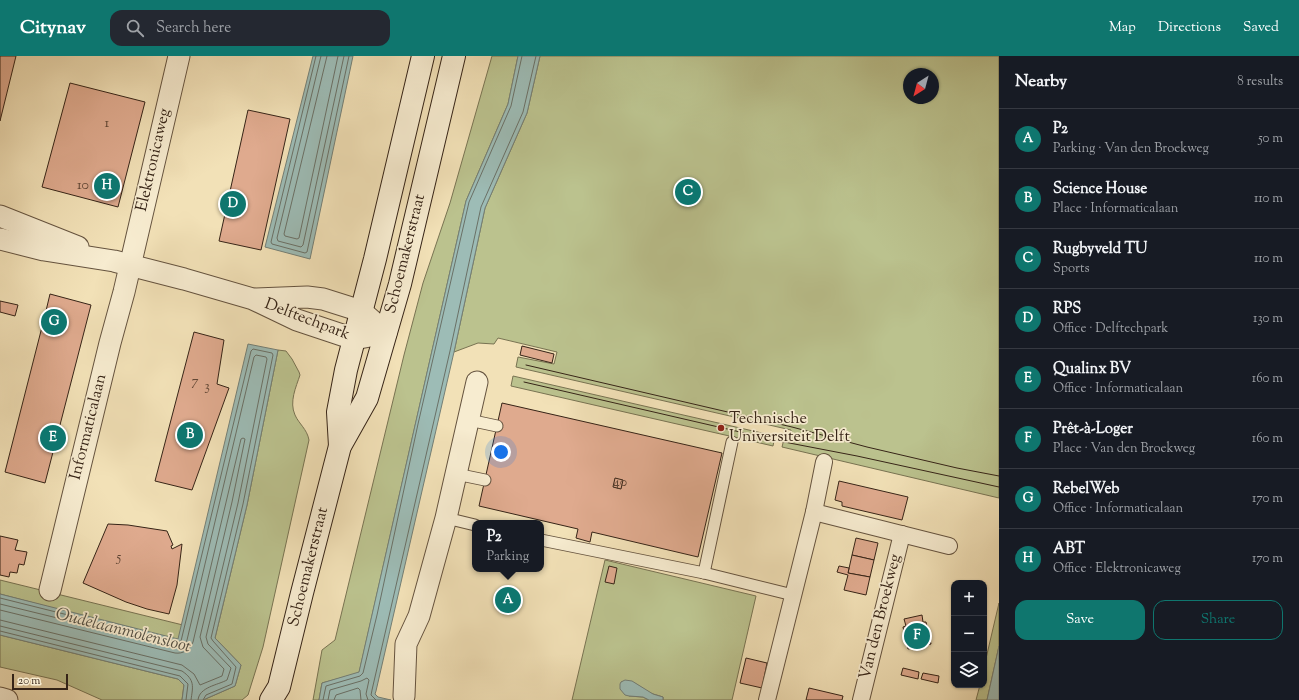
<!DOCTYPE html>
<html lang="en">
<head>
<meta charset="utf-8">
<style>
  :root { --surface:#171b24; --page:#242831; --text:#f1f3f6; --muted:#9ea1a6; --line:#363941; --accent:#0f766e }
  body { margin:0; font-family:"Sorts Mill Goudy",serif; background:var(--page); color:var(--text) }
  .controls { position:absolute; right:12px; bottom:12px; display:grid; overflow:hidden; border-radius:8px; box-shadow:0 1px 3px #0004 }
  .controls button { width:36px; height:36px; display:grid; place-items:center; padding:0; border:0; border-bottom:1px solid var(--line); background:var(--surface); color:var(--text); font:20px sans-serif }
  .compass { position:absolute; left:903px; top:12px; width:36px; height:36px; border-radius:50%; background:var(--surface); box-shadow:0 1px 3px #0004; rotate:216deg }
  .scale { position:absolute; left:12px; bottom:10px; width:56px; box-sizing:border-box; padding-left:4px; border:2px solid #362417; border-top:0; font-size:11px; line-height:14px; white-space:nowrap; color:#362417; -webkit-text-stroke:3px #f7ecd0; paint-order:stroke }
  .you { position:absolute; left:501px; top:396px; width:14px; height:14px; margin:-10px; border:3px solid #fff; border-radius:50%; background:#1a73e8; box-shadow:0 0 0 6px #1a73e833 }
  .badge { display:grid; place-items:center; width:26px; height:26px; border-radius:50%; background:var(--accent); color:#fff; font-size:13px; font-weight:700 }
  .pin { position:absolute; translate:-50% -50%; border:2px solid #fff; box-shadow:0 1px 4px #0006 }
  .popup { position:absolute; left:472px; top:464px; width:72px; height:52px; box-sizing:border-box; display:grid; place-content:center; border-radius:8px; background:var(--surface); filter:drop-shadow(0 1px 3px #0005); font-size:13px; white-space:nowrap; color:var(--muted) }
  .popup b { font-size:15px; color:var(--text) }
  .popup::after { content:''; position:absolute; left:50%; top:100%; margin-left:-8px; border:8px solid transparent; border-top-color:var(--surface) }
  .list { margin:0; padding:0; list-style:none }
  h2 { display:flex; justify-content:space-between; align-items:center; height:52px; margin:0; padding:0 16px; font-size:17px }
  h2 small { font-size:13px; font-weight:400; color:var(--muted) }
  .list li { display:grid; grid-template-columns:26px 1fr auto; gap:12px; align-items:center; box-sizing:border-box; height:60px; padding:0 16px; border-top:1px solid var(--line) }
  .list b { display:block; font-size:15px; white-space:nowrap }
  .list p { margin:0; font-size:13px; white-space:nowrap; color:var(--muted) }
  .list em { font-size:13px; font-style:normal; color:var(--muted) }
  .actions { display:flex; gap:8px; padding:12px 16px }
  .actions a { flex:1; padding:9px 0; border:1px solid var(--accent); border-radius:12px; text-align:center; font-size:14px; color:var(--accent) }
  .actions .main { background:var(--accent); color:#fff }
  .icon { flex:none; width:22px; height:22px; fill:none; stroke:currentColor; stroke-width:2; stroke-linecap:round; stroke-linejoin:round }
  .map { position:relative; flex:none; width:999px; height:644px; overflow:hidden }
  header { display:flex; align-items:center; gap:24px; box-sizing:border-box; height:56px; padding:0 20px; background:var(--accent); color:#fff }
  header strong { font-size:19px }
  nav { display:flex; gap:22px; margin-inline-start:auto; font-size:14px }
  .search { width:280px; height:36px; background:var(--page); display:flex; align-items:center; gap:10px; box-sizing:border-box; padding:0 14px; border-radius:12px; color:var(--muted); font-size:15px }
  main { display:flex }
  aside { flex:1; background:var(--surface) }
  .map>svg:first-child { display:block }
  .green { fill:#bbc28e; stroke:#787352; fill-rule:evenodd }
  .water { fill:#9dbcb6; stroke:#747f76 }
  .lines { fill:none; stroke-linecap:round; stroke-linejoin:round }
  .shore { stroke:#6a7066; stroke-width:1 }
  .building { fill:#dfaa8e; stroke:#362417 }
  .service-casing { stroke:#65533f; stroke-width:13 }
  .pedestrian-casing { stroke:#65533f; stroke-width:18 }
  .minor-casing { stroke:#65533f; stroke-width:23 }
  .secondary-casing { stroke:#362417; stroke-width:24 }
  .service { stroke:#f7ecd0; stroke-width:11 }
  .pedestrian { stroke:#f7ecd0; stroke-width:16 }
  .minor { stroke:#f7ecd0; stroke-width:21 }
  .secondary { stroke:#f7ecd0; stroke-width:22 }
  .tram { stroke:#362417; stroke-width:1 }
  .poi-dot { fill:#8f2418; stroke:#f7ecd0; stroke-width:1.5 }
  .labels { text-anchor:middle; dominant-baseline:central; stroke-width:3.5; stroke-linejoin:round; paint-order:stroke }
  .number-label { font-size:14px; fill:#604635 }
  .street-label { font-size:16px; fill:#362417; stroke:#f7ecd0 }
  .poi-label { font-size:16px; fill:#362417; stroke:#f7ecd0; text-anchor:start }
  .water-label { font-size:17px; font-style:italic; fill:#555247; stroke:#f7ecd0 }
</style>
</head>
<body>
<header>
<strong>Citynav</strong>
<div class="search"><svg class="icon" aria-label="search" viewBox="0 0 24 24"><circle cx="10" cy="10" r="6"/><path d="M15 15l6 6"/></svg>Search here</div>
<nav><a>Map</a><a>Directions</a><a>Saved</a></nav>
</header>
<main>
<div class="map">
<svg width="999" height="644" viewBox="0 0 999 644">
  <rect width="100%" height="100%" fill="#f2e1b7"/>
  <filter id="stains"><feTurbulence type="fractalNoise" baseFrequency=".005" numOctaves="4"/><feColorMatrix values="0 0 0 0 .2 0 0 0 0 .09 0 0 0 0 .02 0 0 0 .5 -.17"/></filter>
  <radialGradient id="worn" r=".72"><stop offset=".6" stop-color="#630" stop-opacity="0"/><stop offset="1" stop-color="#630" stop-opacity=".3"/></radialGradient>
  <g class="green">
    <polygon points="492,0 518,0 508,48 466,145 359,617 322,627 319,644 313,644 322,594 335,584 404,299 423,227 450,147"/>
    <path d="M 540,0 L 999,0 L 999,442 L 782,391 L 784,383 L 789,384 L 791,374 L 516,311 L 518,301 L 554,308 L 557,296 L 498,282 L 494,288 L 478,287 L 454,296 L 485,152 L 527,57 ZM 909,18 L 933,18 L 933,42 L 909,42 Z"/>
    <path d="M 278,294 L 286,295 L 292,303 L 299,316 L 300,319 C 296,331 289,346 295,359 C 299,368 307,373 309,384 L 263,591 L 248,639 L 242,644 L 203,644 L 235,630 L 241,609 L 215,582 L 247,449 Z"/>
    <polygon points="513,320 775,380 773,390 511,330"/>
    <path d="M 605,504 L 756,540 L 732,644 L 663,644 L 663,641 C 660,640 656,639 653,638 C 642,634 634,622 621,626 L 629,640 L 643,641 L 649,644 L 572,644 Z"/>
    <polygon points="0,524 191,571 181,586 0,538"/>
    <polygon points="999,547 999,590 987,644 976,644 980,629 984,629 984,611"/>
    <polygon points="0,579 178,623 184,629 182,644 102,644 57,624 0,611"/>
  </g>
  <g class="water">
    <polygon points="313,0 353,0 310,203 265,191"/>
    <polygon points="518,0 540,0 527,57 485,152 454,296 376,635 375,638 378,641 391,644 319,644 322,627 359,616 466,145 508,48"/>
    <polygon points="248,288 278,294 247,449 215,582 241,609 235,630 203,644 182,644 184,629 178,623 0,579 0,538 178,583"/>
    <polygon points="999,590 999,644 987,644"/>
    <polygon points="625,624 632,625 653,638 663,641 663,644 649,644 643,641 629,640 625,639 620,633 620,628 621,626"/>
  </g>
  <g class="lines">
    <g class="shore">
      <polyline points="316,0 271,186 272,188 305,197 307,196 349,0"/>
      <polyline points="321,0 277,182 278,185 301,191 303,189 344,0"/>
      <polyline points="327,0 284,178 285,180 297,183 299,182 338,0"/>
      <polyline points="0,542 176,586 181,585 251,295 253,293 272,297 273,299 243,448 211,582 213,585 236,611 232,628 206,639 203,644"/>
      <path d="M 0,548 L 176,591 C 181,592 185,589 187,584 L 254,301 L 256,299 L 266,301 L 267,303 L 238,447 L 206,581 L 208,588 L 231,612 L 227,624 C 218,629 199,631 198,644"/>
      <path d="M 0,554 L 175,597 C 183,598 190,594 193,586 L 241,383 L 243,382 L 245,383 L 232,446 L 200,581 L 203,591 L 224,613 L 222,620 L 200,629 L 194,618 L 182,609 L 0,564"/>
      <path d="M 0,570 L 182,615 C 195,624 193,630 191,644"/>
      <polyline points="0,575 180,620 188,628 186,644"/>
      <polyline points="323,644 326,630 360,620 363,617 377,559 418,368 469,146 511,50 522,0"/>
      <polyline points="328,644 330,634 361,625 367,622 369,624 366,638 368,644"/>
      <polyline points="334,644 336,639 358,632 360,634 361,644"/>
      <polyline points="376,644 371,639 372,634 450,295 481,151 523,56 536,0"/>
    </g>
  </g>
  <g class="building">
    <polygon points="0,0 16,0 0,65"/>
    <polygon points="70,27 145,46 118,151 42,131"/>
    <polygon points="248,54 290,63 261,194 219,185"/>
    <polygon points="50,238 91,249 45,427 5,416 43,267 47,268 49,260 45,259"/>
    <polygon points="0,245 18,249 15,260 0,256"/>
    <polygon points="194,276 224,284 217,328 229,332 192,434 155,425"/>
    <polygon points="522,290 554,298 552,307 520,299"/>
    <polygon points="502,347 722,397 698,501 592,476 590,486 576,482 578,473 479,450"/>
    <polygon points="615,422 623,424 621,433 613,431"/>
    <polygon points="839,425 908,441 902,464 842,450 842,446 835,444"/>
    <polygon points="108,468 128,469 167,475 173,489 171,490 172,493 182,488 177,529 169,558 147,553 126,546 83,527"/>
    <polygon points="0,480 18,484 15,494 27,496 24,509 19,508 17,517 10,516 9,521 0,519"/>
    <polygon points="856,482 878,487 874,504 852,499"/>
    <polygon points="852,499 874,504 870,521 848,517"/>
    <polygon points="609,510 617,512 614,528 605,526"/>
    <polygon points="839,510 849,512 848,517 870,521 866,539 844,534 848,519 837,516"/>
    <polygon points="922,559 923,566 926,566 931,588 908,593 903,571 906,570 904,563"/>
    <polygon points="746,602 767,607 762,632 740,627"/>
    <polygon points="903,612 919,616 918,623 901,619"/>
    <polygon points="923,617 939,620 938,627 921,623"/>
    <polygon points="809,632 843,640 842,644 806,644"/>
  </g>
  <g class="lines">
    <g class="service-casing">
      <g id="service">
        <polyline points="469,364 497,370"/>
        <polyline points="456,418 485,424"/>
        <polyline points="446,462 475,469"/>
        <polyline points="541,484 704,517 793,539"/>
        <polyline points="704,517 732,386"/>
      </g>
    </g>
    <g class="pedestrian-casing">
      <g id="pedestrian">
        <polyline points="814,456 949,490"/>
        <polyline points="767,644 814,456 824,406"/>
        <polyline points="861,644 902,478"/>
      </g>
    </g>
    <g class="minor-casing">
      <g id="minor">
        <polyline points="0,160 78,191"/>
        <polyline points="0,183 44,194 114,205 184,223 253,243 297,264 354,283 386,277"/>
        <polyline points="256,243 307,241 323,243 361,255 386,277"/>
        <polyline points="50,534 110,287 124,236 179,0"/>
        <polyline points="404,640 406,588 419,560 446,462 477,326"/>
        <polyline points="0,642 7,644"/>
      </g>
    </g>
    <g class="secondary-casing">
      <g id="secondary">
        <polyline points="340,390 338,356 346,314 375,203 423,0"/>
        <polyline points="271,644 279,631 302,537 340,390 367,342 400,228 454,0"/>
      </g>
    </g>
    <use href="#service" class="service"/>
    <use href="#pedestrian" class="pedestrian"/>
    <use href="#minor" class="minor"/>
    <use href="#secondary" class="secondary"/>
    <g class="tram">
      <polyline points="526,309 792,371 867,391 957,412 999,420"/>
      <polyline points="524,326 779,385 857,400 999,431"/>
    </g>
  </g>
  <circle class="poi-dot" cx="721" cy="372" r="4"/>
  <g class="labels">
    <g class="number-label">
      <text x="107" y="68">1</text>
      <text x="83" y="130">10</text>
      <text x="195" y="326">7</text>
      <text x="207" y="331">3</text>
      <text x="620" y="427">40</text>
      <text x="119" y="502">5</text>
    </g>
    <g class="street-label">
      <text transform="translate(154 104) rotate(-77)">Elektronicaweg</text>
      <text transform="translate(406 198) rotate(-76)">Schoemakerstraat</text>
      <text transform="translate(307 264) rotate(21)">Delftechpark</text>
      <text transform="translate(89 371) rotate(-76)">Informaticalaan</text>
      <text transform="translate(309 511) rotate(-76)">Schoemakerstraat</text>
      <text transform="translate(881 561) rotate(-76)">Van den Broekweg</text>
    </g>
    <g class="poi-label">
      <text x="729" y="363">Technische<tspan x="729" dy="18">Universiteit Delft</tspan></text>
    </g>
    <g class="water-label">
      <text transform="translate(123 575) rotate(14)">Oudelaanmolensloot</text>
    </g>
  </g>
  <rect width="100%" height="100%" filter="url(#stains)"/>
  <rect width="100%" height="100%" fill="url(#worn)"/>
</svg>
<div class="controls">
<button>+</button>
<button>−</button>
<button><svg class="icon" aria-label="layers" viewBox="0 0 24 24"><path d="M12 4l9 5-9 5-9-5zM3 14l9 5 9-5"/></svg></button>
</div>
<svg class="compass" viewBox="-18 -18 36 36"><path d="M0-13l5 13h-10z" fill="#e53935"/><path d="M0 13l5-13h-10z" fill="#9ea1a6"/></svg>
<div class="scale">20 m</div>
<div class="you"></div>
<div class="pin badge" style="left:508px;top:544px">A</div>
<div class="popup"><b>P2</b>Parking</div>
<div class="pin badge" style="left:190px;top:379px">B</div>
<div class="pin badge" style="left:688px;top:136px">C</div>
<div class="pin badge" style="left:233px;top:148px">D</div>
<div class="pin badge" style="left:53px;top:382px">E</div>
<div class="pin badge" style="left:917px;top:580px">F</div>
<div class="pin badge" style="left:54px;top:266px">G</div>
<div class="pin badge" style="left:107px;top:130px">H</div>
</div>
<aside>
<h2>Nearby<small>8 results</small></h2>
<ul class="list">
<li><span class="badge">A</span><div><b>P2</b><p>Parking · Van den Broekweg</p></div><em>50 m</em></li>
<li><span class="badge">B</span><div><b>Science House</b><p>Place · Informaticalaan</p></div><em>110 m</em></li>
<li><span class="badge">C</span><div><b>Rugbyveld TU</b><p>Sports</p></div><em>110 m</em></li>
<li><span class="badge">D</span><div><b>RPS</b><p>Office · Delftechpark</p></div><em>130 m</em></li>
<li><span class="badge">E</span><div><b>Qualinx BV</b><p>Office · Informaticalaan</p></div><em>160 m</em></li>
<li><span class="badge">F</span><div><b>Prêt-à-Loger</b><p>Place · Van den Broekweg</p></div><em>160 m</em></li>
<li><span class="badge">G</span><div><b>RebelWeb</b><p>Office · Informaticalaan</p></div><em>170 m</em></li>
<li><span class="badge">H</span><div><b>ABT</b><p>Office · Elektronicaweg</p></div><em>170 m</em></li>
</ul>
<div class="actions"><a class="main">Save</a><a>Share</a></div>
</aside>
</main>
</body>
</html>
